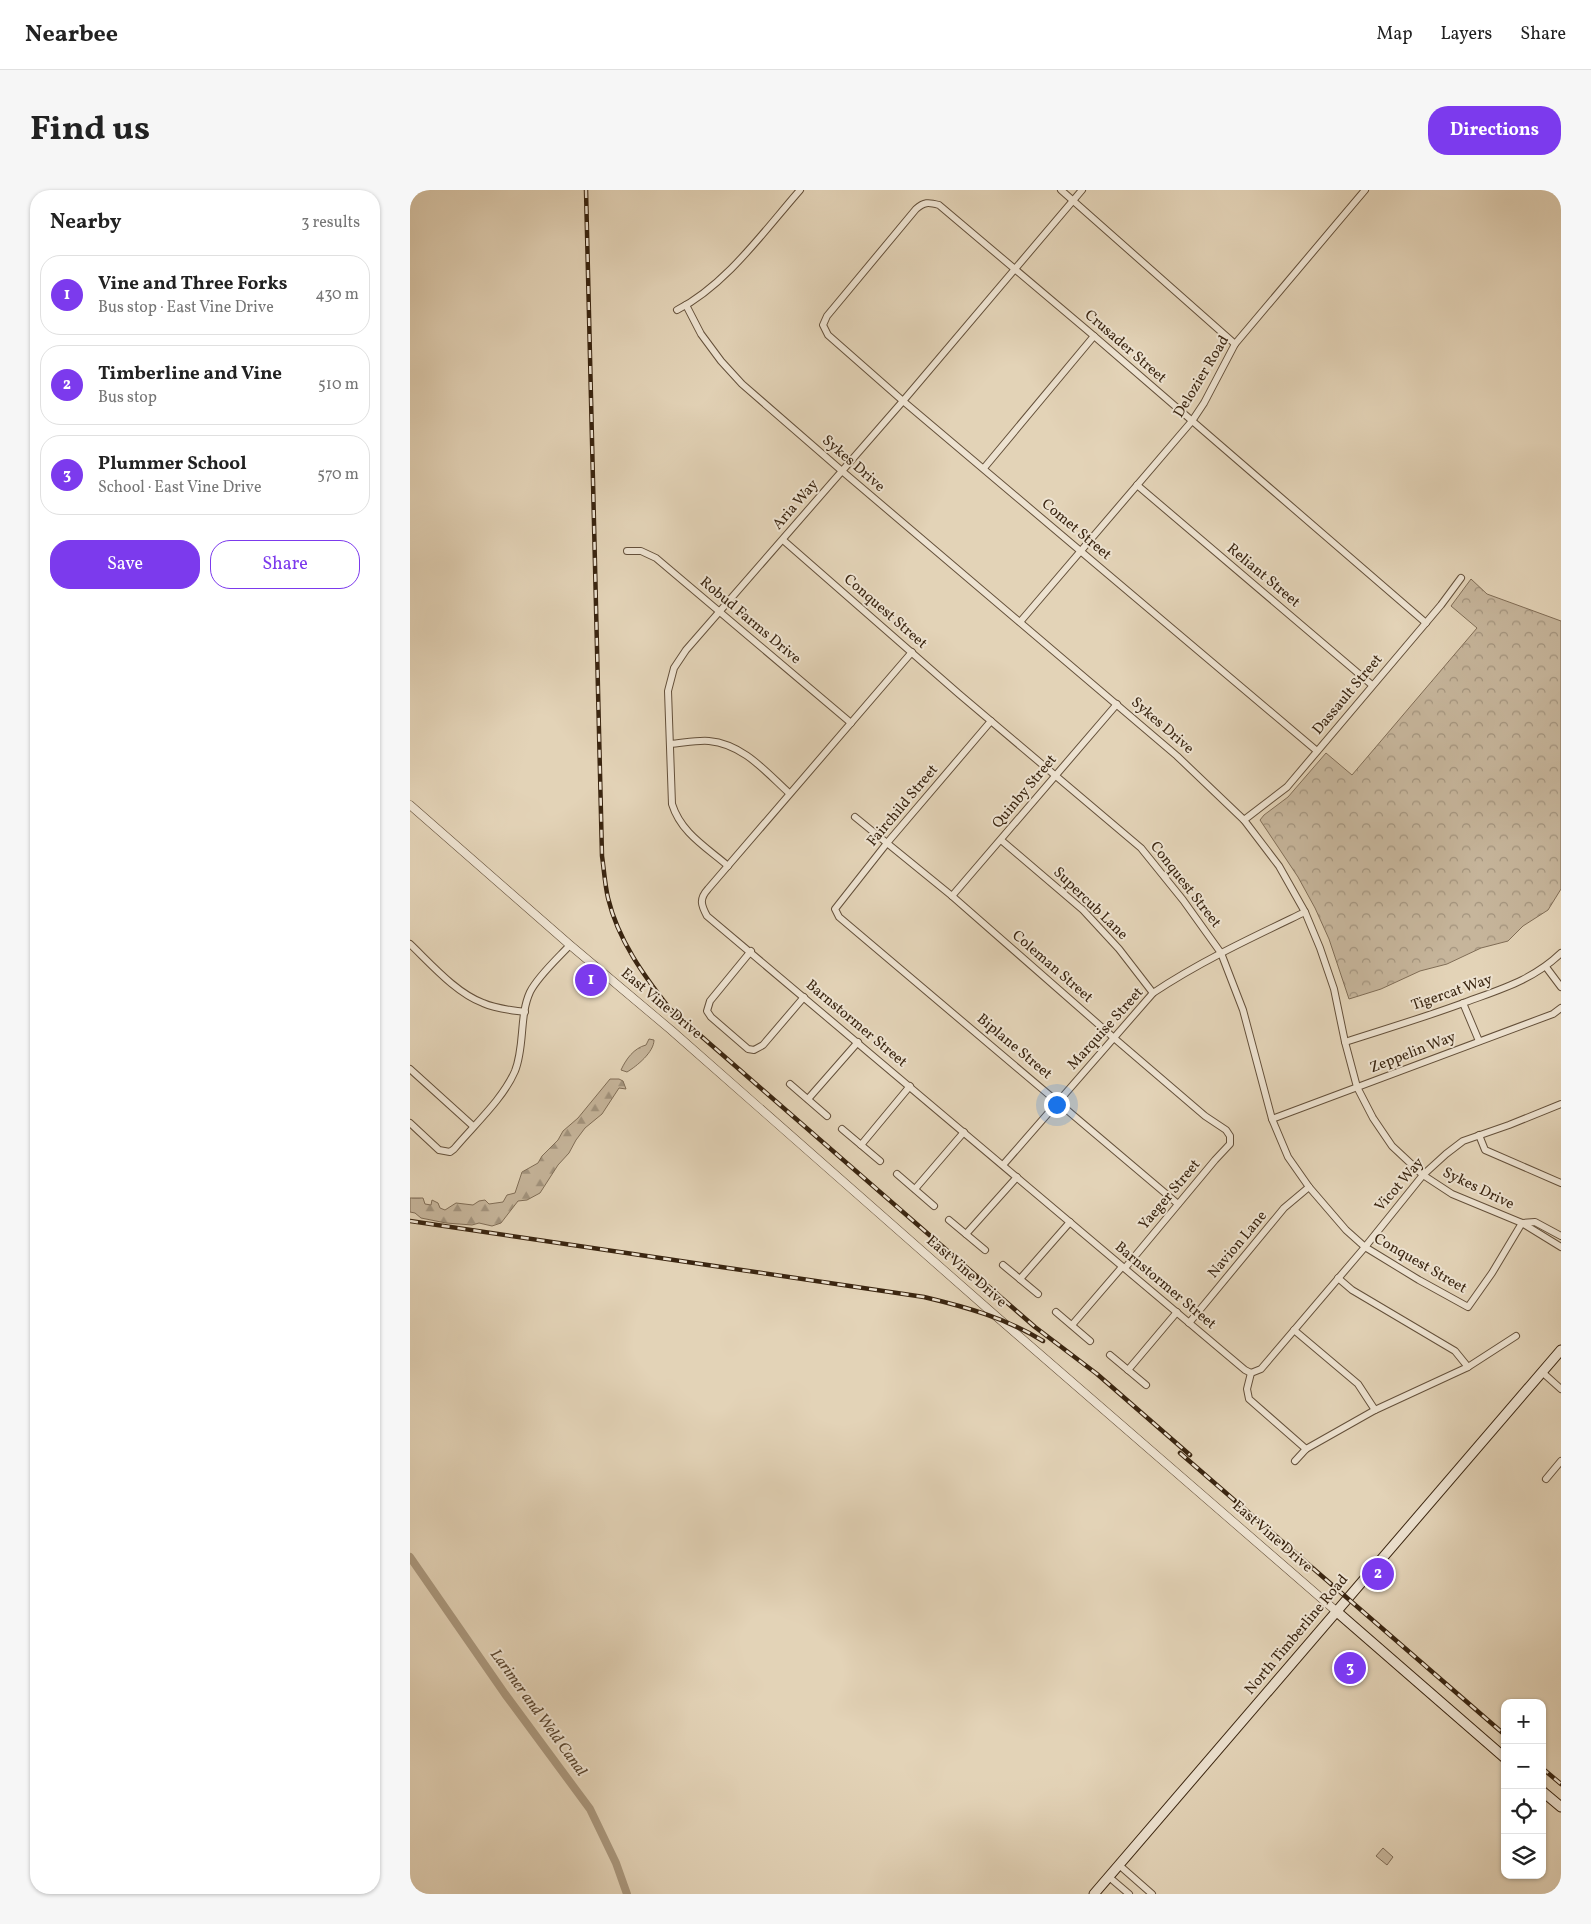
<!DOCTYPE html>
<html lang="en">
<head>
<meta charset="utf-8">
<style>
  :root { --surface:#fff; --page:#f6f6f6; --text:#222; --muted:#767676; --line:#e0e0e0; --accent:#7c3aed }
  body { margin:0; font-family:Vollkorn,serif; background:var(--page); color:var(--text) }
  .controls { position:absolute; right:15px; bottom:15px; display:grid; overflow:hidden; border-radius:10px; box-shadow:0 1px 4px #0004 }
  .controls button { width:45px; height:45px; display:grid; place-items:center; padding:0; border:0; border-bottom:1px solid var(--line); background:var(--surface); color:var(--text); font:25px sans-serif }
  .you { position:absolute; left:646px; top:914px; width:18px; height:18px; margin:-12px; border:4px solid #fff; border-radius:50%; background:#1a73e8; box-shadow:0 0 0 8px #1a73e833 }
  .badge { display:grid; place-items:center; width:32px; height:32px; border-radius:50%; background:var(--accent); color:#fff; font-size:16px; font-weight:700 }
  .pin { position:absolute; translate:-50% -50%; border:2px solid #fff; box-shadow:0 1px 5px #0006 }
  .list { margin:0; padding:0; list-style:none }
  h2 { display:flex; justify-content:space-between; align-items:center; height:65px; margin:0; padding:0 20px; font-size:21px }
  h2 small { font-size:16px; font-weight:400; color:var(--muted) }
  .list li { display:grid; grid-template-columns:32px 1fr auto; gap:15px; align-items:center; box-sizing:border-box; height:80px; margin:0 10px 10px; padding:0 10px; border:1px solid var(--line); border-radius:20px }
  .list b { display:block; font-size:19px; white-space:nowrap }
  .list p { margin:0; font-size:16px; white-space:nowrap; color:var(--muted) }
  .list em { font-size:16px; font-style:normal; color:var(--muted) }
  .actions { display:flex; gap:10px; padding:15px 20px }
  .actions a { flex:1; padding:11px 0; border:1px solid var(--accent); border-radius:20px; text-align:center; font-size:18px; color:var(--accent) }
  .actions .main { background:var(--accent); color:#fff }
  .icon { flex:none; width:28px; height:28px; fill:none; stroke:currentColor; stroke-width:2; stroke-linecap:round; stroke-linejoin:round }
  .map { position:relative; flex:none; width:1151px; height:1704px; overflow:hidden; border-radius:20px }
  header { display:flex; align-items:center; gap:30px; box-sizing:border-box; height:70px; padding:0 25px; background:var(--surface); border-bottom:1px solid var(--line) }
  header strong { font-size:24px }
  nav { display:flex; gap:28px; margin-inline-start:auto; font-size:18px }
  .intro { display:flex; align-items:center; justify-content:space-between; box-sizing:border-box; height:120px; padding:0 30px }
  h1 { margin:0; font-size:35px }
  .button { padding:12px 22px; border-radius:20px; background:var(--accent); color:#fff; font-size:18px; font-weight:700 }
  main { display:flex; gap:30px; padding:0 30px }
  aside { flex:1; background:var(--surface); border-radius:20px; box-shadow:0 1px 4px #0004 }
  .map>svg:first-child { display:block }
  .forest { fill:url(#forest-firs); stroke:#806d56 }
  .park { fill:url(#park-crowns); stroke:#806d56 }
  .pitch { fill:#c6b59b; stroke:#806d56 }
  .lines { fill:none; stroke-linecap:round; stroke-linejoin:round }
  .canal { stroke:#aa987e; stroke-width:8 }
  .minor-casing { stroke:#64503a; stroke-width:8 }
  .tertiary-casing { stroke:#64503a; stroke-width:9 }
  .secondary-casing { stroke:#3a2510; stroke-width:11 }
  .minor { stroke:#ede2d0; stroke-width:6 }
  .tertiary { stroke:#ede2d0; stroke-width:8 }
  .secondary { stroke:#ede2d0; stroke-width:9 }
  .rail-casing { stroke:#3a2510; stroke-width:4.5 }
  .rail { stroke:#ede2d0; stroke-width:2.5; stroke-dasharray:8; stroke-linecap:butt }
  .labels { text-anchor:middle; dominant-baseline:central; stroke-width:4; stroke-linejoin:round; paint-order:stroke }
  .street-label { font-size:15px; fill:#3a2510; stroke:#ede2d0 }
  .water-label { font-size:16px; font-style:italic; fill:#5c4831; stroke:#ede2d0 }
</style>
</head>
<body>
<header>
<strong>Nearbee</strong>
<nav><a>Map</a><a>Layers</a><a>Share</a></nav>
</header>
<div class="intro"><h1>Find us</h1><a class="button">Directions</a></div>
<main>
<aside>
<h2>Nearby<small>3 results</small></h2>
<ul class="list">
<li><span class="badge">1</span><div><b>Vine and Three Forks</b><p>Bus stop · East Vine Drive</p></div><em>430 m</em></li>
<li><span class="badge">2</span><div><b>Timberline and Vine</b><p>Bus stop</p></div><em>510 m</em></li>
<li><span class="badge">3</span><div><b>Plummer School</b><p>School · East Vine Drive</p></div><em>570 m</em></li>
</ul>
<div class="actions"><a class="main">Save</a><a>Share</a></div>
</aside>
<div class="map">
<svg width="1151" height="1704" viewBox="0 0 1151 1704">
  <defs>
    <pattern id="forest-firs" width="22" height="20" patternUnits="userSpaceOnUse" patternTransform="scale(1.25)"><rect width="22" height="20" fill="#c6b59b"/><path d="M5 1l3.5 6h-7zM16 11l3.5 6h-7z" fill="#a2937d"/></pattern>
    <pattern id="park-crowns" width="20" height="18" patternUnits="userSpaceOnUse" patternTransform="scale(1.25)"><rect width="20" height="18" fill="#c6b59b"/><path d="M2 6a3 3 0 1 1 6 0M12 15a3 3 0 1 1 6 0" fill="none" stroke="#a2937d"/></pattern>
  </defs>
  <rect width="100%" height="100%" fill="#e3d3b7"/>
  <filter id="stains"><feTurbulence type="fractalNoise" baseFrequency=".004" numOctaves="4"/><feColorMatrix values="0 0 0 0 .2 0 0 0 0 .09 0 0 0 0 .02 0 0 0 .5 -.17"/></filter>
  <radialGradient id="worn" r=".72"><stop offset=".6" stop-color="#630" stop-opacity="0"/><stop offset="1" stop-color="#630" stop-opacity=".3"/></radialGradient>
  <g class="forest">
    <path d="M 239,849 L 244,850 C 244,862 227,876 217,882 L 211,880 C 216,869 224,858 236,855 Z"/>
    <polygon points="200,889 209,889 213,891 216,899 209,898 192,924 175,938 166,950 159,963 148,975 130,1003 117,1010 108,1011 91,1033 82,1036 69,1033 62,1035 36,1033 11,1028 5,1023 0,1022 0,1008 13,1008 15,1014 21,1015 22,1010 28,1013 30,1018 35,1020 46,1013 63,1015 69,1011 75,1010 79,1014 93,1012 97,1005 105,1003 112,982 128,973 132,966 148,950 153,941 168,928"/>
  </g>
  <polygon class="park" points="1061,389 1077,404 1151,431 1151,699 1138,720 1113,736 1098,751 1071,758 1037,774 1010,781 971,799 939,809 919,749 905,718 888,687 850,630 854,625 878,607 916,563 942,585 1067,438 1041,416"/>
  <polygon class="pitch" points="973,1658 983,1667 977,1675 966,1666"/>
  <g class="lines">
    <polyline class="canal" points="0,1367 95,1504 180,1619 206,1673 217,1704"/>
    <g class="minor-casing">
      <g id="minor">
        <polyline points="651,0 825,154"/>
        <polyline points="276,115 291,144 311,171 332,194 432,281 767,566 834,630 869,676 895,722 910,758 924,799 935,852 947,897 963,928 982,956 1013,985 1042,1004 1112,1033 1151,1057"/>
        <path d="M 267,120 C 316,95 354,41 390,0"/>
        <polyline points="574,278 684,146"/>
        <polyline points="727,295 962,495"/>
        <polyline points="373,350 549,504 731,658 773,710 811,763 833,820 862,929 878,967 899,997 936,1040 955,1057 1009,1090 1058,1117 1082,1083 1112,1033"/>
        <polyline points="217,361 231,361 246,368 441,533"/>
        <polyline points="610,432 782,231 794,213 825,154 955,0"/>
        <path d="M 502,462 L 298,699 C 289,709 291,715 297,726 L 835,1180 L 841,1183"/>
        <polyline points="581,531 477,653 425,719 429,727 768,1014"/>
        <path d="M 260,554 C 273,553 287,550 299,551 C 333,554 356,582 379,603"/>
        <path d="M 907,561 L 493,211 L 418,145 L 413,135 L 417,126 L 506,19 C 514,12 518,12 529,15 L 684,146 L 1016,433"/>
        <polyline points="445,627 542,706 704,848 795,926 816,940 820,946 820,954 805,970 715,1078"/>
        <polyline points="834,630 877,597 1031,415 1051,388"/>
        <polyline points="591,650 673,720 709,759 743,803"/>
        <path d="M 318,676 C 296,657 271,643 262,614 L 258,501 L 264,478 L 276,460 L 493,211 L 672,0"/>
        <polyline points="542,706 707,514"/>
        <path d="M 0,754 C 21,774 46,803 73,813 C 86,819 101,820 115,822"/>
        <polyline points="341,761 300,811 297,821 301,827 338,859 344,860 353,855 394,807"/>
        <polyline points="1136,777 1151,797"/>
        <polyline points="1053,813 1069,851"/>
        <path d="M 935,852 C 975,839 1016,827 1056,812 C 1091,799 1123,790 1151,763"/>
        <polyline points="0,879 63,936"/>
        <polyline points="380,894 417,926"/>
        <polyline points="398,909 448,852"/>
        <polyline points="862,929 1143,824 1151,818"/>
        <path d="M 0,933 L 29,960 L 40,962 L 44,959 C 64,935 93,909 105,881 C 115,856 109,826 120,802 C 128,786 148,768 160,755"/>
        <polyline points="432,939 470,971"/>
        <polyline points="1069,945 1075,960 1151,993"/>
        <polyline points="451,955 500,896"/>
        <path d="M 593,975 L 743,803 C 791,771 843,747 895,722"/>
        <polyline points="487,984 524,1016"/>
        <polyline points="505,999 554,942"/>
        <polyline points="539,1030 575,1060"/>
        <polyline points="1112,1033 1125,1032 1151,1046"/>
        <polyline points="556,1044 607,987"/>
        <polyline points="593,1075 628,1104"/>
        <polyline points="928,1088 942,1100 1045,1161 1058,1177"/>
        <polyline points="610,1089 660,1032"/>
        <polyline points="646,1122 680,1151"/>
        <polyline points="779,1133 874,1018 899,997"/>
        <polyline points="662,1135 712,1077"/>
        <polyline points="884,1140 948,1194 965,1220"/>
        <polyline points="700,1165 736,1195"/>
        <polyline points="718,1180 767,1122"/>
        <polyline points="1132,1182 1151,1199"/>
        <polyline points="841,1183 851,1179 955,1057 1013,985 1036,964 1053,951 1099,935 1151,914"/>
        <polyline points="841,1183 837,1199 839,1209 896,1259"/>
        <polyline points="885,1271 896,1259 965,1220 1058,1177 1106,1146"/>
        <polyline points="1136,1289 1151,1271"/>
        <polyline points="709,1675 742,1704"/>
        <polyline points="699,1687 719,1704"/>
      </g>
    </g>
    <g class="tertiary-casing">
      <polyline id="tertiary" points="0,615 160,755 261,840 587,1127 926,1421"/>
    </g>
    <g class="secondary-casing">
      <g id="secondary">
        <polyline points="926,1421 1095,1568"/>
        <polyline points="1132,1601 1151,1617"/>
        <polyline points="684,1704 1151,1160"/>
      </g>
    </g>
    <use href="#minor" class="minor"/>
    <use href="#tertiary" class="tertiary"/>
    <use href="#secondary" class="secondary"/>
    <g class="rail-casing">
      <g id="rail">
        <path d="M 176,0 L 192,666 C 194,680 195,695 198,708 C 208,750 234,786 260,819 L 625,1137 L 687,1184 L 780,1265"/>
        <path d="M 0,1031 L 514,1107 C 556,1117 596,1128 633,1151"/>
        <polyline points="770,1263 1095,1545"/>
        <polyline points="1132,1578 1151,1594"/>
      </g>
    </g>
    <use href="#rail" class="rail"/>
  </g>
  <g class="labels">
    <g class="street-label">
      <text transform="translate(715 157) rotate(41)">Crusader Street</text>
      <text transform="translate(792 187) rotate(-59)">Delozier Road</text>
      <text transform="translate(443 274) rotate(41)">Sykes Drive</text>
      <text transform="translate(386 315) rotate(-49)">Aria Way</text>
      <text transform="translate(666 340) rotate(40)">Comet Street</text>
      <text transform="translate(853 386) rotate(40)">Reliant Street</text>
      <text transform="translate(475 422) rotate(41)">Conquest Street</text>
      <text transform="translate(340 431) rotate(40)">Robud Farms Drive</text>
      <text transform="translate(938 505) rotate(-50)">Dassault Street</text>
      <text transform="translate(752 536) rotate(41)">Sykes Drive</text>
      <text transform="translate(615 602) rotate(-50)">Quinby Street</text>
      <text transform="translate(493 616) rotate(-50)">Fairchild Street</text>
      <text transform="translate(775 695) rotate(52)">Conquest Street</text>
      <text transform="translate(680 714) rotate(44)">Supercub Lane</text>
      <text transform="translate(642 777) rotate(41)">Coleman Street</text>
      <text transform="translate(1042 803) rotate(-19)">Tigercat Way</text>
      <text transform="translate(251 814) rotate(40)">East Vine Drive</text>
      <text transform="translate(446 834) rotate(40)">Barnstormer Street</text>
      <text transform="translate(696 839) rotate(-48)">Marquise Street</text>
      <text transform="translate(604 857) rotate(40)">Biplane Street</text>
      <text transform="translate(1003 863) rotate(-21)">Zeppelin Way</text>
      <text transform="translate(990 995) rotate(-49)">Vicot Way</text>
      <text transform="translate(1068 999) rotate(26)">Sykes Drive</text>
      <text transform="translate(760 1005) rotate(-50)">Yaeger Street</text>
      <text transform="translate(828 1055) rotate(-50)">Navion Lane</text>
      <text transform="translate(1010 1074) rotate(30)">Conquest Street</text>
      <text transform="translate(556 1082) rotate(41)">East Vine Drive</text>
      <text transform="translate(755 1096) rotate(40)">Barnstormer Street</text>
      <text transform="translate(862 1347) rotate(41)">East Vine Drive</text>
      <text transform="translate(887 1445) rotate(-50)">North Timberline Road</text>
    </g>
    <g class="water-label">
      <text transform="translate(128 1523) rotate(54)">Larimer and Weld Canal</text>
    </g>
  </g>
  <rect width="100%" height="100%" filter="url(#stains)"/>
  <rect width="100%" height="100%" fill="url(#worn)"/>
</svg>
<div class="controls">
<button>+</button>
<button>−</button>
<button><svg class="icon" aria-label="locate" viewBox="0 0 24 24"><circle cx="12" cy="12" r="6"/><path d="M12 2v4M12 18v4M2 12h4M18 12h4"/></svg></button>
<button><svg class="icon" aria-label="layers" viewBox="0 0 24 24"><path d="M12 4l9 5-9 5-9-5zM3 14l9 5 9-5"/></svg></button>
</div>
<div class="you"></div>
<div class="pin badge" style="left:181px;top:790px">1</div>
<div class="pin badge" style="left:968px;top:1384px">2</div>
<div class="pin badge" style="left:940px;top:1478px">3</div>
</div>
</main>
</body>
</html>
